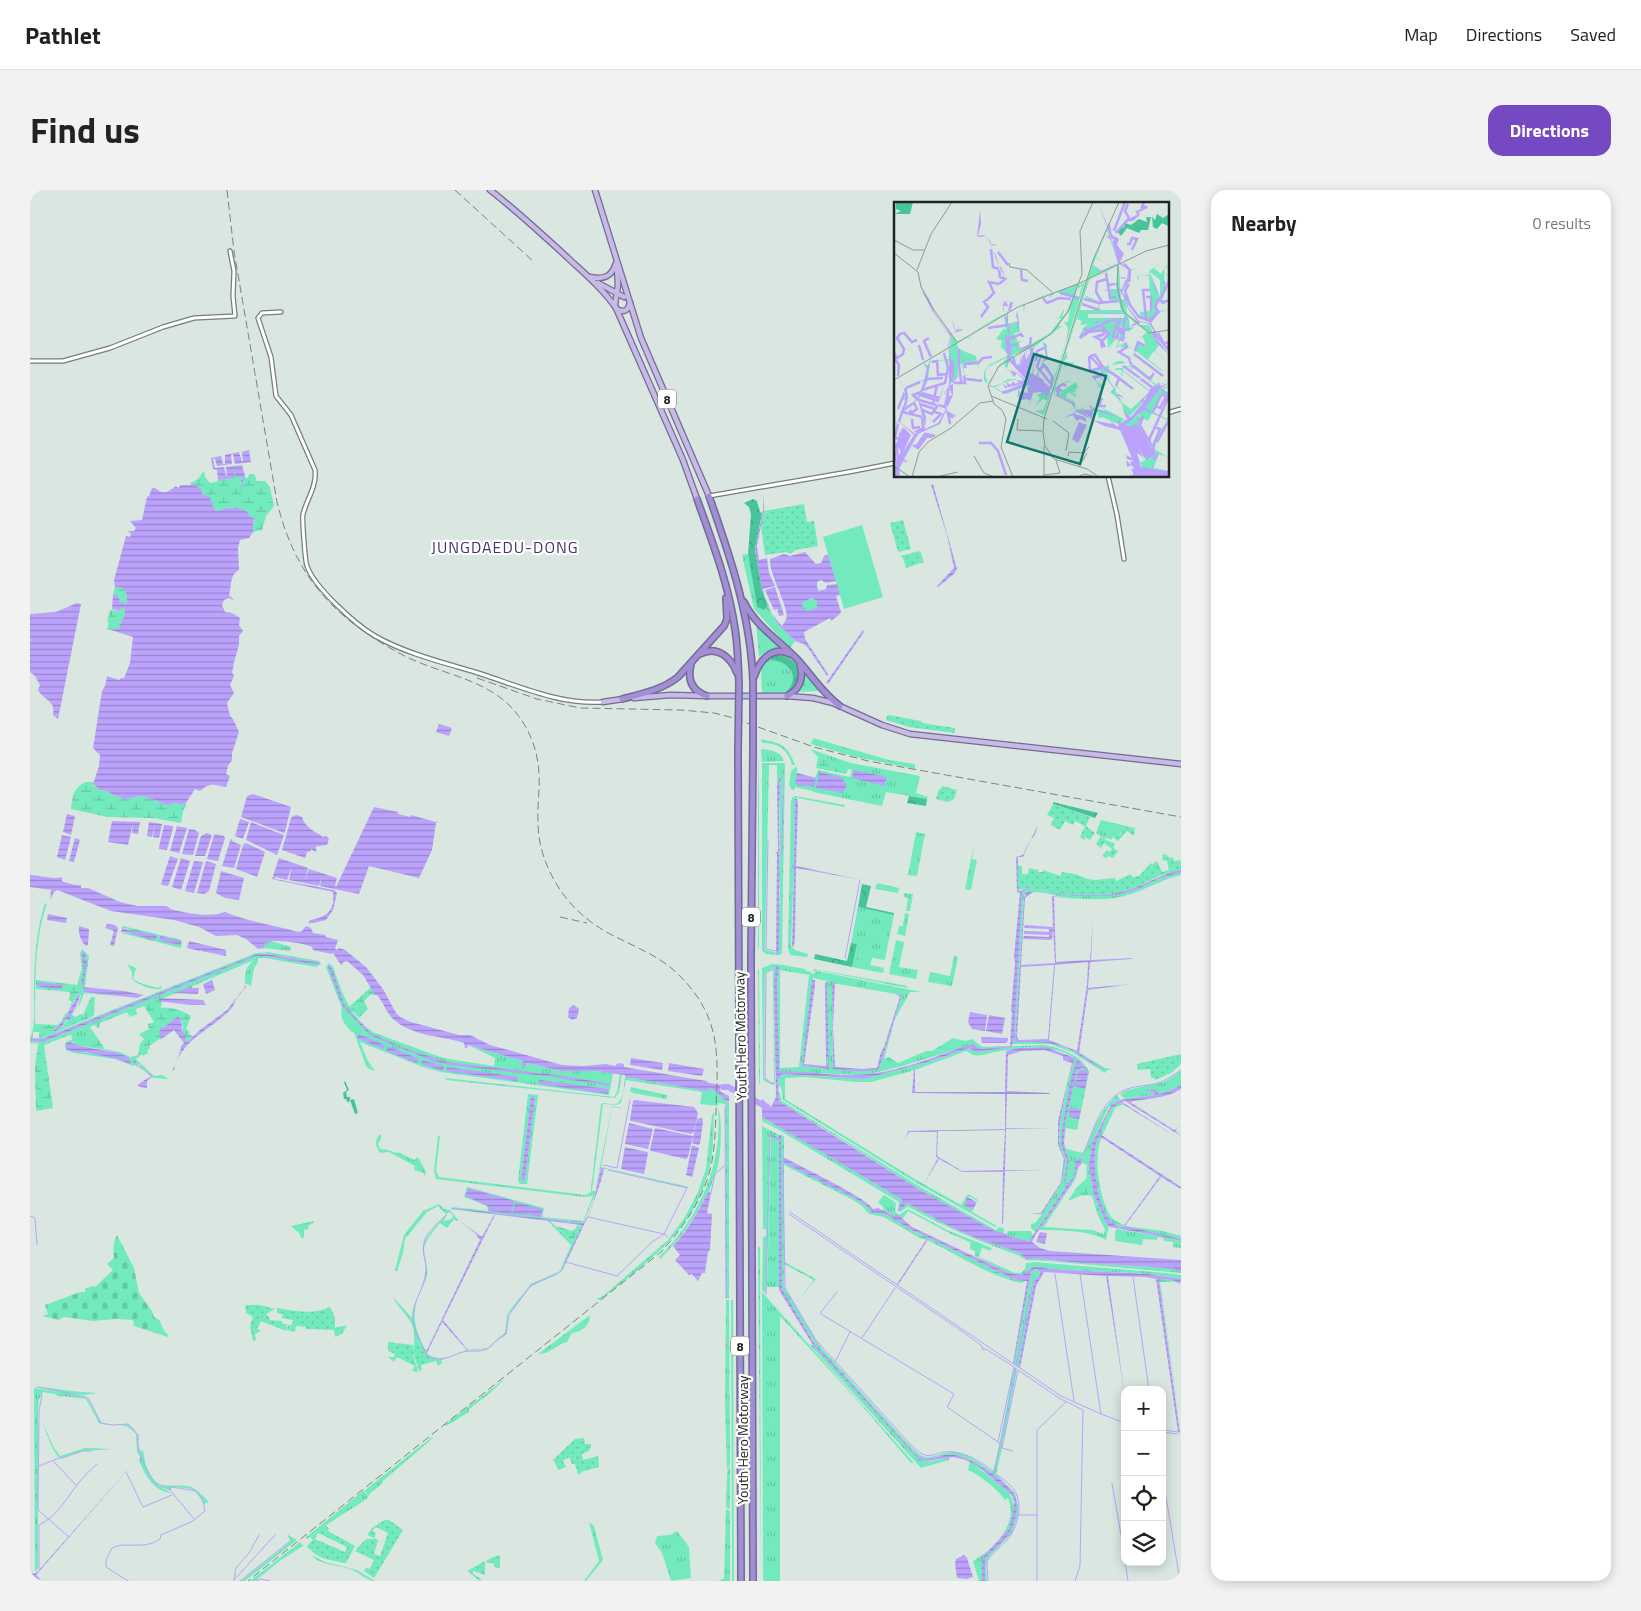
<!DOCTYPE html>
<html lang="en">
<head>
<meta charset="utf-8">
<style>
  :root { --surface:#fff; --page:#f2f2f2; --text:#222; --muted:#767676; --line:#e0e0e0; --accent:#7549c2 }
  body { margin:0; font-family:"Titillium Web",sans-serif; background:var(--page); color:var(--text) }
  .controls { position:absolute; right:15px; bottom:15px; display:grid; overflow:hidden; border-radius:10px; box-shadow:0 2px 12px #0003 }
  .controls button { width:45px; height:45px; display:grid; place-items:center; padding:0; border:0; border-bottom:1px solid var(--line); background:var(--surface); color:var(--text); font:25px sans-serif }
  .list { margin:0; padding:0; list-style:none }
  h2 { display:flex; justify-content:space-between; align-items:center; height:65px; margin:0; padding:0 20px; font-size:21px }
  h2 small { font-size:16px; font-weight:400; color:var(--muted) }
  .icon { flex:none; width:28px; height:28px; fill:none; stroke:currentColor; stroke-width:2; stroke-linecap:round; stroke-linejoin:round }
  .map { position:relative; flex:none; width:1151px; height:1391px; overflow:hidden; border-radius:15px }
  header { display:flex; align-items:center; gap:30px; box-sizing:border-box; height:70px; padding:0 25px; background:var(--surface); border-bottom:1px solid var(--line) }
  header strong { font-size:24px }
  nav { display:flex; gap:28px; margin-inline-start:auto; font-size:18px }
  .intro { display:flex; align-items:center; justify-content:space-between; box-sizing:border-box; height:120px; padding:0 30px }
  h1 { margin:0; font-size:35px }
  .button { padding:12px 22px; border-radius:15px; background:var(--accent); color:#fff; font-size:18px; font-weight:700 }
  main { display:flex; gap:30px; padding:0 30px }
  aside { flex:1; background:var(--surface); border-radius:15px; box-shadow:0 2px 12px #0003 }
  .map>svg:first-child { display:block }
  .grass { fill:url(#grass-tufts); fill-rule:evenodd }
  .forest { fill:url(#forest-crowns) }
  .wetland { fill:url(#wetland-marsh); fill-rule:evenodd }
  .cemetery { fill:url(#cemetery-stones) }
  .park { fill:#72eabe }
  .garden { fill:url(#garden-dots); fill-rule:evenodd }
  .water { fill:url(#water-rules); fill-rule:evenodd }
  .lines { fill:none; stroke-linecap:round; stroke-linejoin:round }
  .stream { stroke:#bba2fc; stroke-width:1 }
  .river { stroke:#bba2fc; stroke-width:6 }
  .minor-casing { stroke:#737f79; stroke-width:5.5 }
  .major-casing { stroke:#746a96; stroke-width:7 }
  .highway-casing { stroke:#746a96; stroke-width:8 }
  .minor { stroke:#fff; stroke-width:3 }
  .major { stroke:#c7bbe5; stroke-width:4.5 }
  .highway { stroke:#a18ed4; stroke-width:5 }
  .rail { stroke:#7a847f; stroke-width:1; stroke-dasharray:8 4; stroke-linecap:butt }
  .highway-bridge-casing { stroke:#746a96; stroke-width:8; stroke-linecap:butt }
  .highway-bridge { stroke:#a18ed4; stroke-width:5 }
  .labels { text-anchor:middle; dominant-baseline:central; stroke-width:4.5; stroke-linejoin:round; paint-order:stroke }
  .shield { fill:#fff; stroke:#646766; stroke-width:1 }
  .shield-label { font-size:12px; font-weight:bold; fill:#212624 }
  .street-label { font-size:14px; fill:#212624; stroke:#fff }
  .quarter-label { font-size:16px; letter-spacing:1px; fill:#46326e; stroke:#fff }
  .inset-river { fill:none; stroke:#bba2fc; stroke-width:2.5 }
  .inset-road { fill:none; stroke:#8f9a95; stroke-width:1 }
  .view { fill:#0f766e; fill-opacity:0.15; stroke:#0f766e; stroke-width:2.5 }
  .inset-edge { fill:none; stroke:#212624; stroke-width:2.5 }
</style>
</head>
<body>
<header>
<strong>Pathlet</strong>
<nav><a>Map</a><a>Directions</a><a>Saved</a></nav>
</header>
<div class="intro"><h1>Find us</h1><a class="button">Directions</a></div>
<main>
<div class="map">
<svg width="1151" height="1391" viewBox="0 0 1151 1391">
  <defs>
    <pattern id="grass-tufts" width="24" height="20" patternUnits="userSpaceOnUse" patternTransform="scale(1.25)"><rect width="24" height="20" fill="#72eabe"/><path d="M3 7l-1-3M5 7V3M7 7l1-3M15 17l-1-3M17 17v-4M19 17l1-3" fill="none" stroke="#62c9a3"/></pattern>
    <pattern id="forest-crowns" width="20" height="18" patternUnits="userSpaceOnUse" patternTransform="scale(1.25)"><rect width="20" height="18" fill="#46c59a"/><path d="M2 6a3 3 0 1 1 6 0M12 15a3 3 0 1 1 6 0" fill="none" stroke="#3aa07d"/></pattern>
    <pattern id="wetland-marsh" width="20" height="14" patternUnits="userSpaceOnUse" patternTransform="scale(1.25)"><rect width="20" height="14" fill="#72eabe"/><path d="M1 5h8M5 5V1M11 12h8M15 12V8" fill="none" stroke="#62c9a3"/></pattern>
    <pattern id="cemetery-stones" width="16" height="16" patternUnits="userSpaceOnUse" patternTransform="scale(1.25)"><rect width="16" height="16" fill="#72eabe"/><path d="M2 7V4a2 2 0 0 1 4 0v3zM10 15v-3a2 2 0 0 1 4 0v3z" fill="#62c9a3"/></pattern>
    <pattern id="garden-dots" width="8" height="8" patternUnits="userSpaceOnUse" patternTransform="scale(1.25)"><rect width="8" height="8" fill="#72eabe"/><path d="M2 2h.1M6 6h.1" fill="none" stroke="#62c9a3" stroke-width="1.8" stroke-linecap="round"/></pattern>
    <pattern id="water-rules" width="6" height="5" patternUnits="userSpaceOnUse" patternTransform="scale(1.25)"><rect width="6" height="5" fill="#bba2fc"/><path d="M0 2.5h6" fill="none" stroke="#9884cc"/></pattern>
  </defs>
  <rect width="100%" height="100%" fill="#d9e7e0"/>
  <g class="grass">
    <polygon points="718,364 727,417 734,420 738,416 746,432 765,451 760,459 724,419 712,365"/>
    <polygon points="782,408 787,411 788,415 787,418 777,421 774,419 772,414 774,411"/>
    <polygon points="726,432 750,459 737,461 729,467"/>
    <path d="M 740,467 L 741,470 C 760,472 769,484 758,501 L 761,501 L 757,503 L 732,504 L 731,474 Z"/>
    <polygon points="773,482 788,499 788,501 767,502"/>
    <polygon points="783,548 859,570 885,574 885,579 822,566 781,554"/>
    <path d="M 731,549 C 751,553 758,555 765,575 L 762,575 C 758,559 747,553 732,553 Z"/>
    <path d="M 731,559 C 742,560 750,561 754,571 L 732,572 Z"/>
    <polygon points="780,559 821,573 890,586 886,603 898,607 897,609 856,602 852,616 783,602 783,601 765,597 764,600 762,600 759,595 761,581 767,576 767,583 785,588 788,580 820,587 822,580 805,575 801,570 788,567"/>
    <polygon points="728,563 729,603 729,758 728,757"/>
    <polygon points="732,573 755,573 752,763 750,765 747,765 750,700 749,687 750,663 753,661 750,661 749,596 752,596 752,660 753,596 749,594 751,590 749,589 747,596 747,575 739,575 735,753 735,760 745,762 746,765 736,764 732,761"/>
    <polygon points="765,606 815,615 814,617 768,608 765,609 764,675 762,675 764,678 761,756 765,760 778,764 777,767 760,765 758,757 761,612 762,608"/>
    <polygon points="1071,630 1075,631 1105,638 1098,637 1086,647 1082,648 1082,650 1077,648 1076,649 1066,643"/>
    <polygon points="886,642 895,644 887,686 878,685"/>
    <polygon points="944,654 942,669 947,670 941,700 935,699"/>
    <path d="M 1151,682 L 1151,685 C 1128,690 1108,705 1085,708 C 1071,710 1053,709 1039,708 C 1025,707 1007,698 994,705 L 985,850 L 987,852 L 1018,852 L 1041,860 L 1075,879 L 1049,863 L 1049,860 L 1050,863 L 1075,878 L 1081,879 L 1076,881 L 1075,883 L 1042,862 L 1020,854 L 983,854 L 992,703 L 997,699 L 1002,699 L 1041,706 L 1082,706 L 1106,700 L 1126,690 Z"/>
    <polygon points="847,693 869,698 868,703 845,699"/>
    <polygon points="874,703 883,704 880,721 876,721 878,708 874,707"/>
    <path d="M 15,713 L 17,714 C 3,753 6,799 5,840 L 3,842 L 3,848 L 12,848 L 226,763 L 238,762 L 289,771 L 291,774 L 286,777 L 235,768 L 228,768 L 228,772 L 224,778 L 221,796 L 215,793 C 214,783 217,775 224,770 L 149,802 L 13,854 L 0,853 L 0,851 L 13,852 L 226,766 L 235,766 L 289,773 L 234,763 L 12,849 L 0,848 C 7,834 3,809 4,791 C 5,765 7,737 15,713 Z"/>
    <polygon points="828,717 864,725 856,764 831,759 827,778 822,777 827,754 821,753"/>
    <polygon points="875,723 879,724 875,746 867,744 869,736 873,736"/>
    <polygon points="866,750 874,752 869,777 888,780 886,789 859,784"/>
    <polygon points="924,766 926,766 928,768 922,796 898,792 900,782 920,786"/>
    <path d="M 299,773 L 303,777 C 312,802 320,829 345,843 L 413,868 L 464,876 L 465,868 L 438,855 L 493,871 L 493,875 L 496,873 L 531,881 L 565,881 L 583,883 L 579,905 L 411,882 L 393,877 L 330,852 L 338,871 L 345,881 L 339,879 L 336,876 L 324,842 L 322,842 C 315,835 309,828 312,818 L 296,777 Z"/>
    <path d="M 742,774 L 753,775 L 775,779 L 776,781 L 783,782 L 784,779 L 877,796 L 877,798 L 787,780 L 780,783 L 783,784 L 787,781 L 891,802 L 880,802 L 865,829 L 854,869 L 859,867 L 868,873 L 896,861 L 902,861 L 923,848 L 935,851 L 942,849 L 952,857 L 980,856 L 950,859 L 944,854 L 869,877 L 839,884 L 825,885 L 748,881 L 747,794 L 749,777 L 744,794 L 745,893 L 744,893 L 743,778 L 735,783 L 734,888 L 744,894 L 743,895 L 733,890 L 732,778 ZM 750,780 L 779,785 L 769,877 L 750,878 ZM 783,788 L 797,791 L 799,870 L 796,870 L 796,873 L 799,873 L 798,879 L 772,876 ZM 802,793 L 872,805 L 849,879 L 803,879 Z"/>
    <polygon points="729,779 730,893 729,894 728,780"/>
    <polygon points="58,838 64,858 45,855 44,852 40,852 46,861 64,864 84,862 70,859 73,856 74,859 90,862 100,867 108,865 101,868 104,876 85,869 44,863 36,860 35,854 37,851 42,850 41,844"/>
    <path d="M 1015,855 C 1030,858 1054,866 1059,882 L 1047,940 L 1036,938 L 1034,952 L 1036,959 L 1053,963 L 1051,968 L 1045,972 C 1047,982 1042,990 1036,996 L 1005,1042 L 1001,1038 L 1001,1034 L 1005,1033 L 1012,1024 L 1032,992 L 1034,966 L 1029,956 L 1030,932 L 1038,889 L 1045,868 C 1020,853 996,857 970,861 C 963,862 950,867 943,865 C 941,864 939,862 936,861 L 885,880 L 841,892 L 826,892 L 775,887 L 755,888 L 755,909 L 883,988 L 931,1015 L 938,1004 L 948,1010 L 942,1022 L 967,1036 L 965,1037 L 885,992 L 753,910 L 751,897 L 748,896 L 749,887 L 754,884 L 834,889 L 898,872 L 939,858 L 946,862 L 983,856 ZM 1047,869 L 1057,877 L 1057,879 L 1052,878 L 1047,880 L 1035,934 L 1034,955 L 1039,971 L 1034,990 L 1037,971 L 1032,958 L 1032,940 ZM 939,1006 L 947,1011 L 942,1020 L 934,1015 Z"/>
    <polygon points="1151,881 1151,895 1144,899 1128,904 1127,901 1117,901 1124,902 1125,905 1095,909 1090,904 1097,900 1134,892"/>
    <polygon points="590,884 592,884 589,902 585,908 416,890 416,888 584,907 587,902"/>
    <path d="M 595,887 L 676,901 L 681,898 L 696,911 L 696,914 L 688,913 L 688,916 L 670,914 L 672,902 L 596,890 L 591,913 L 586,915 L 573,914 L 562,1001 L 565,1001 L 582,916 L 597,919 L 582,917 L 571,977 L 659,997 L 658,998 L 577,979 L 574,979 L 572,978 L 570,979 L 564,1007 L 553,1033 L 421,1019 L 422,1017 L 458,1021 L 457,1016 L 434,1007 L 437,997 L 514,1018 L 512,1027 L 553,1031 L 563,1006 L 554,1007 L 406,989 L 404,980 L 408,946 L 410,946 L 406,981 L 409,987 L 556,1005 L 561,1002 L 561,999 L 571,914 L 573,913 C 577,913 582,915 586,914 C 594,911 594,894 595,887 Z"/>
    <polygon points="601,897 637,905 636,909 603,903 600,901"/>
    <polygon points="748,898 752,911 892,998 966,1040 969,1037 973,1038 974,1040 973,1044 965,1041 890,1000 809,948 749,911"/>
    <path d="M 498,904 L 508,905 L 497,994 L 490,994 L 488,991 ZM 501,907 L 505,907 L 495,990 L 491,990 Z"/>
    <path d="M 1087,905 L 1090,910 L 1081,915 L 1078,918 L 1062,953 L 1059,974 L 1063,1002 L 1076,1033 L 1079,1036 L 1076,1050 C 1056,1039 1031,1041 1009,1040 L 1041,994 L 1045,986 L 1047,978 L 1049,976 L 1046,988 L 1014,1037 L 1062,1040 L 1074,1044 L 1075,1040 L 1067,1023 L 1062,1006 L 1059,1005 L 1056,997 L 1057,975 L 1052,973 L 1051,970 C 1061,947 1068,922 1087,905 Z"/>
    <polygon points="698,911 699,911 699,1108 696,1108 696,974 698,972 696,973 695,919"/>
    <path d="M 1088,913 L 1094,914 L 1085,918 L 1072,946 L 1069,944 C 1074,933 1078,920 1088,913 Z"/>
    <path d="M 688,918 C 693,929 691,968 687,980 C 684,987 681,995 679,1003 L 678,1002 C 664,1029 652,1048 630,1069 L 629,1067 C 669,1028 693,975 688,918 Z"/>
    <path d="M 684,922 C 683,941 684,961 679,980 C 662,1044 618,1071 570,1110 L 566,1109 L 573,1106 L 638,1050 L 655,1027 L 668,1002 L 676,979 L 682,925 Z"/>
    <path d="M 732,927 L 871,1009 L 872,1010 L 869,1020 L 877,1013 L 921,1037 L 946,1048 L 990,1063 L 993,1065 L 994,1069 L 1004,1068 C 1052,1075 1099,1074 1147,1079 L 1151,1080 L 1151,1083 L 1007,1070 C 992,1072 995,1067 982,1063 C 946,1050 913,1036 879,1017 L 877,1017 L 870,1022 L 868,1021 L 869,1012 L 749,940 L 732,931 Z"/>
    <polygon points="732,936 749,945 748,949 740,945 736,1103 732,1100 733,1047 736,1046 736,1039 733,1039"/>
    <path d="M 351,944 L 351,949 L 348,954 L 350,959 L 358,960 L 367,963 L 368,962 L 384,970 L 388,967 L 396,982 L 394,987 L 394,983 L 384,980 L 385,976 L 359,962 L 350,963 C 346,956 343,950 351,944 Z"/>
    <path d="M 751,945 L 754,946 L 754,1097 L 789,1155 L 880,1256 C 884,1259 888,1264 892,1266 C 901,1270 914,1261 924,1262 C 939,1264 951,1274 963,1282 L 970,1253 L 984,1177 L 987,1179 L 972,1259 L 966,1284 L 985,1303 L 989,1320 L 986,1332 L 982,1343 L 959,1367 L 956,1377 L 957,1391 L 955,1391 L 954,1388 L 955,1369 C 962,1359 976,1351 981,1340 C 986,1330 989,1317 984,1306 C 979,1292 940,1267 925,1265 C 912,1262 899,1273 887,1266 L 788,1158 L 753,1102 L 751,1095 Z"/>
    <path d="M 1069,945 L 1072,947 C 1062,966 1070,1010 1081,1027 C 1085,1031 1089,1033 1094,1035 L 1093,1037 C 1065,1038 1060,964 1069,945 Z"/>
    <polygon points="741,946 749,951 749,1097 737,1097"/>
    <polygon points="854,1005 866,1013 865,1021 869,1025 878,1019 917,1040 962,1058 960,1061 921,1044 878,1021 872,1030 853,1020 854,1018 848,1012"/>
    <path d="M 409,1014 L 414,1019 L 420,1020 L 428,1030 L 427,1031 L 424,1029 L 417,1038 L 410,1033 C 403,1042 393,1052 394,1063 C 395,1072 398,1077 397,1086 C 395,1093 392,1098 389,1104 C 380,1127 386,1139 395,1160 L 398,1159 L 396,1162 L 388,1151 L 384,1152 C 387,1129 371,1124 363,1107 L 382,1128 C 384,1111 393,1099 396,1083 C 397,1076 394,1071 393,1064 C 391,1048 407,1036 416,1025 L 418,1024 L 413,1031 L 422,1029 L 423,1025 L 419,1022 L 416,1024 L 408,1016 L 397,1022 L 375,1049 L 373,1063 L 367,1081 L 365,1080 L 374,1045 L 393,1021 Z"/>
    <polygon points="517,1030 519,1030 542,1052 551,1035 531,1031 552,1035 531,1082 501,1096 478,1125 476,1144 456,1159 435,1161 411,1170 403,1168 397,1165 410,1169 422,1166 436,1160 457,1158 475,1143 477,1125 480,1120 501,1094 530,1081 541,1055"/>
    <polygon points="284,1031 284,1033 279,1035 278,1039 274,1040 274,1047 272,1049 269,1043 261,1036"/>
    <polygon points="1095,1036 1133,1041 1151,1046 1151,1049 1097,1038"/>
    <polygon points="1086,1039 1129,1046 1151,1051 1151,1058 1143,1057 1143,1052 1134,1051 1133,1048 1128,1047 1127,1050 1113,1049 1112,1055 1085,1051 1085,1042"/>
    <polygon points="978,1041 1001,1041 1003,1045 999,1051 977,1046"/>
    <polygon points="730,1057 731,1391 728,1058"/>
    <polygon points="1004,1072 1136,1083 1151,1085 1151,1089 1118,1084 1020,1079 1006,1076 1000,1078 998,1073"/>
    <polygon points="1003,1079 1009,1080 1010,1084 1004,1092 988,1177 984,1174 1001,1082"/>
    <polygon points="732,1102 884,1273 881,1273 828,1211 750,1126 750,1391 734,1391 733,1388"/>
    <polygon points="696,1110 699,1110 700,1273 697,1281 695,1214"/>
    <polygon points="701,1110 703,1110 704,1391 702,1391"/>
    <path d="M 560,1125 C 560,1135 552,1142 542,1143 L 537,1152 C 527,1154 519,1165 508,1164 Z"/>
    <path d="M 779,1154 L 783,1155 L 887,1268 C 896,1275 909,1269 919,1267 L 919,1270 L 891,1278 Z"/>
    <polygon points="476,1188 459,1204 439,1219 439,1222 416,1236 414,1235"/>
    <path d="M 7,1196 L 41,1201 L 67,1203 L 54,1205 L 34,1203 L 57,1208 L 71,1233 L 82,1235 L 96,1234 L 104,1239 L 108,1246 L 108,1256 L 113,1273 L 110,1261 L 113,1260 C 114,1272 120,1293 133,1295 C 142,1297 152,1294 161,1297 C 168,1300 173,1306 179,1312 L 174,1314 C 166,1297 160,1298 142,1297 L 139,1300 L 124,1292 L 141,1303 C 123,1301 116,1286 109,1271 L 110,1266 L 107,1262 L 106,1244 C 95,1230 85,1238 69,1233 L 56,1209 L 32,1206 L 30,1207 L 25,1204 L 13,1202 L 9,1209 L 8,1223 L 8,1378 L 5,1381 L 4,1198 L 34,1203 Z"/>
    <polygon points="10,1227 24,1258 30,1266 55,1258 85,1259 53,1261 32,1268 28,1267 22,1257"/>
    <path d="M 402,1247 L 403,1248 L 353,1291 C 350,1298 341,1300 338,1307 L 335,1300 Z"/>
    <path d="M 940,1271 L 979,1302 L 984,1315 L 984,1324 L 979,1339 L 954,1366 L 952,1382 L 952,1391 L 949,1391 L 943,1371 C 964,1359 989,1334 978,1308 L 975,1310 C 969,1300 948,1284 938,1280 Z"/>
    <polygon points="700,1275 700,1319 696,1317 697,1283"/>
    <path d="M 334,1300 L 338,1308 C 319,1321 299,1332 281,1346 L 280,1344 Z"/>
    <polygon points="696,1319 700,1321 700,1391 689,1391 694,1388"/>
    <polygon points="559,1332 564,1336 573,1370 556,1391 554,1391 569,1371"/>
    <polygon points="647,1341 659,1357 661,1388 641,1391 632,1363 625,1353 627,1346 640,1345"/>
    <polygon points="258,1345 267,1350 215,1391 211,1391 260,1352"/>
    <polygon points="270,1352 273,1356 251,1370 225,1391 220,1391"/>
    <path d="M 281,1365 L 295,1372 L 327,1380 L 345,1391 C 336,1391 329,1382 320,1379 C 308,1375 289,1375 281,1365 Z"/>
  </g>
  <g class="forest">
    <polygon points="723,309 727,311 730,322 732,323 725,359 732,400 738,416 734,420 727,417 718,364 721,324 719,317 714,313"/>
    <path d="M 747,465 C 769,466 774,485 761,501 L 757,502 C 770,485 760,472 741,470 L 740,467 Z"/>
    <polygon points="879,606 897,609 896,616 877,613"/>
    <polygon points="1023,612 1068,623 1065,628 1023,614"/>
    <polygon points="832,694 841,696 836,717 864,723 864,725 828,717"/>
    <polygon points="821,753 827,754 822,777 784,769 785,764 817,771"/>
    <polygon points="315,891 319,900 316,902 317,907 320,907 320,910 324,909 328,923 325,924 320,910 318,913 316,909 314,909 313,903 317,900 314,892"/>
  </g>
  <g class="wetland">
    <path d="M 203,278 L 212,286 L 210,297 L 214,287 L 218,288 L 219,284 L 224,284 L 227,291 L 235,291 L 240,297 L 244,316 L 236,326 L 232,340 L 223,342 L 223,335 L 225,330 L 219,326 L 218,322 C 212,320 204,316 198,318 C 196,318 192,321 190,321 C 183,322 180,311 177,306 L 172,304 L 160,293 L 168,289 L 174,281 L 175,287 L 180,293 L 187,292 L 188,290 L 204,287 Z"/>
    <polygon points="85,397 93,398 96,402 97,414 90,412 88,405 83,405"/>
    <polygon points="92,417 95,418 94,427 90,435 90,438 82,439 81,440 77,440 79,433 77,432 80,420 90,421"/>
    <polygon points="788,567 801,570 805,575 810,574 812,577 819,578 816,584 786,578"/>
    <path d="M 56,592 L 63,592 L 63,595 L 70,600 L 77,601 L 83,605 L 95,609 L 112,606 L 130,612 L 136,615 L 146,613 L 151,615 L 156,613 L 156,616 L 153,621 L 151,633 L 123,628 L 77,627 L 41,619 C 43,607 43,597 56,592 Z"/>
    <polygon points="93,736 152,750 151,758 91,743 102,743 102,740 102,742 99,741 98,739 92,738"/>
    <polygon points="235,751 241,751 261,757 260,761 234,758 233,753"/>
    <path d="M 52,759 L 59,766 L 54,802 L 91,807 L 54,803 L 50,814 L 42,825 L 46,827 L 50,824 L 53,825 L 61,807 L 65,807 L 64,826 L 12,848 L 9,848 L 9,842 L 4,842 L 3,848 L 5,834 L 27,835 L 31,832 L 35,824 L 38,822 L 42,812 L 39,810 L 40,802 L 6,799 L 6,790 L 47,795 L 52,778 L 50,764 ZM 48,804 L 51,805 L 48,816 L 40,827 L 37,829 L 33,836 L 29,840 L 24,840 L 34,830 Z"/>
    <path d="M 97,774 L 106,778 L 103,789 L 110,793 L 128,798 L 131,796 L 132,799 C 121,800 111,796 102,789 L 102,782 Z"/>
    <polygon points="341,797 345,805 340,805 334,811 338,819 329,828 319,817"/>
    <path d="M 130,808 L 128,809 L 132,811 L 131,818 C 142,817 151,820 161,826 L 156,839 L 160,842 L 158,844 L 163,846 L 157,852 L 155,851 L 154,845 L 151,840 L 153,838 L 152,831 L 146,829 L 132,839 L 131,848 L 119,856 L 120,858 L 117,861 L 118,863 L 113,866 L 112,864 L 106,869 L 124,886 L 132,885 L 139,889 L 124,888 L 107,873 L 103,872 L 115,880 L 102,874 L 101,868 L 108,865 L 110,854 L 114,849 L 109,844 L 119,839 L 118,834 L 124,832 L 114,816 L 106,819 L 107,824 L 100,827 L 97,822 L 70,833 L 69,838 L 64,835 L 60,837 L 73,856 L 70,859 L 64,858 L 58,838 L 14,855 L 23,918 L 6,921 L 5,876 L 8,854 L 13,854 Z"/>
    <path d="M 754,972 L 826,1009 L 838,1016 L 842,1023 C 858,1020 873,1037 887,1043 C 890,1044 894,1045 898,1047 L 896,1050 L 888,1047 L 854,1027 L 839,1024 L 833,1017 L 823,1010 L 754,975 Z"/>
    <polygon points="1057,988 1056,997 1059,1005 1050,1006 1038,1011 1046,998"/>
    <polygon points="547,1035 551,1036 542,1052 526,1036 542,1041 546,1038"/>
    <path d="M 899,1048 L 979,1087 L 987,1090 L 996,1090 L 992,1093 C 962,1088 925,1063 897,1050 Z"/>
    <polygon points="940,1052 952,1057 949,1067 985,1083 991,1083 995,1079 996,1073 998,1073 1000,1078 992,1085 979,1083 945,1066 945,1061 940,1059"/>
    <polygon points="754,1072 786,1089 765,1114 784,1090 754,1074"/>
    <polygon points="1131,1089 1143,1090 1151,1095 1145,1092 1130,1092 1151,1242 1129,1091"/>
  </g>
  <path class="cemetery" d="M 87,1045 L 104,1078 L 109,1103 L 122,1121 L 124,1127 L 130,1131 L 133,1139 L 139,1146 L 138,1147 L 104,1136 L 103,1130 L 86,1129 L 63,1131 L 34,1127 L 29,1130 L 12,1126 L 18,1124 L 15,1115 L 50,1102 L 55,1102 L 55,1099 L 62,1096 L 65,1097 L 83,1080 L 77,1074 L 84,1068 C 83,1060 83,1052 87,1045 Z"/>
  <g class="park">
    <polygon points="832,335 853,407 814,419 793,347"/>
    <polygon points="831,759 856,764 855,770 842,768 840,775 854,778 853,783 827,778"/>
  </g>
  <g class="garden">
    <polygon points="774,314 777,332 784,331 788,356 766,360 760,364 756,362 735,365 731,337 734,321"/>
    <polygon points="873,330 881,359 868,362 860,333"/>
    <polygon points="890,361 894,372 876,378 873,368 870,366"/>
    <polygon points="859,525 891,531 892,533 925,538 925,543 879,537 856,530 857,526"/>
    <polygon points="912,596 927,600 924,609 918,612 906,609 909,599 911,599"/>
    <polygon points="1023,614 1060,627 1056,636 1065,643 1060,650 1056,647 1054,650 1050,647 1055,636 1045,631 1043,635 1035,631 1030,640 1021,635 1024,628 1017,625"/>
    <polygon points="1095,637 1105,638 1104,646 1097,641 1088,651 1084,648 1092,643 1093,638"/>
    <polygon points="1071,646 1076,650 1085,654 1083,658 1088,661 1083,668 1078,666 1076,668 1072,666 1077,660 1080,662 1082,659 1074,653 1071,658 1066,654"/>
    <polygon points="1133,664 1137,665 1137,667 1143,668 1144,671 1151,670 1151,680 1129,686 1105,698 1079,705 1040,705 997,698 988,700 987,675 992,676 992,684 998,684 999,678 1008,680 1008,682 1013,682 1013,680 1030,686 1032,682 1045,684 1058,689 1065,690 1085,688 1086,691 1101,684 1102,687 1109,686 1121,673 1123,675 1125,671 1128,673 1132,682 1139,680 1137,671 1132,670"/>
    <polygon points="1151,864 1151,874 1141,883 1125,890 1124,888 1121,888 1120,879 1108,880 1107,874"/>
    <polygon points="215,1115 230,1115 245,1119 236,1124 239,1127 240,1130 252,1131 252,1134 257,1134 256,1141 231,1131 227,1139 231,1141 225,1144 226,1150 223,1151 220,1136 223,1127 216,1123"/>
    <path d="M 300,1117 L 305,1127 L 305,1138 L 317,1135 L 312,1144 L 305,1147 L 304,1140 L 276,1139 L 276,1137 L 266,1136 L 265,1142 L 257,1140 L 258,1135 L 262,1135 L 263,1130 L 252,1128 L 253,1124 L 247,1123 L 247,1118 C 265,1121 283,1125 300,1117 Z"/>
    <path d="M 390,1151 C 395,1163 398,1168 411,1170 L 412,1173 L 408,1176 L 406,1171 L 391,1175 L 392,1180 L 389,1181 L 383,1162 L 384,1152 Z"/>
    <polygon points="358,1152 383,1155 383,1164 388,1182 382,1181 385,1176 367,1167 364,1172 358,1167 364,1167 365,1164 358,1161"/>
    <polygon points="554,1248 555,1254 561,1254 561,1258 559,1259 559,1261 552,1264 553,1270 568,1266 569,1277 551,1282 551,1284 548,1284 545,1274 542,1274 539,1267 533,1271 536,1277 529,1280 523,1270 545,1249"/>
    <path d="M 355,1330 L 359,1330 L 373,1340 L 344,1388 L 334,1381 L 336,1378 L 340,1379 L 344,1370 L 325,1361 C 331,1355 334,1347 343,1349 L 344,1348 L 337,1345 L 343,1337 ZM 346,1337 L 358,1343 L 350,1366 L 344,1364 L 348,1350 L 344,1348 L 346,1343 L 342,1341 Z"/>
    <path d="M 294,1335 L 296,1335 L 299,1339 L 298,1341 L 325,1356 L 316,1373 C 300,1370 288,1370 277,1356 L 283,1350 L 280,1347 L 277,1349 L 276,1347 L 280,1344 L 282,1345 ZM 288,1343 L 317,1357 L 315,1362 L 285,1349 Z"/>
    <polygon points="470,1365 470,1378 464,1377 464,1373 457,1373 456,1371 463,1367"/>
    <polygon points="455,1371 455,1385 443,1381 442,1383 451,1389 450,1391 437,1381"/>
  </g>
  <g class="water">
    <polygon points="219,260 221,272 205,274 203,264 201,265 202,274 187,276 185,269 183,269 185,278 194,277 196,286 197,286 196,277 212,275 215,286 210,298 212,287 206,287 204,278 204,288 188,290 187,280 183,279 181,268 191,266 193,274 195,274 195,265 209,262 212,272 213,271 212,262"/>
    <path d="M 166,293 L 168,298 L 172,299 L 172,304 L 180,307 C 186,329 187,318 201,318 C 207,317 213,320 218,322 L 219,326 L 225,329 L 223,334 L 223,342 L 219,348 L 210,350 L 208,358 L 209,380 C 199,385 202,396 199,405 L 204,410 L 199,408 L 194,410 L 192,415 L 195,422 L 202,423 L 210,428 L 209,435 L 213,441 L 209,446 C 210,455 207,461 205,469 C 203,473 204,477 202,482 L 204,486 L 200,495 L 204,503 L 197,513 L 200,526 L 203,529 L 209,542 L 202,563 L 202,570 L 198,576 L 196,584 L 200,586 L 196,597 C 183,595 181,592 170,601 L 165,599 L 156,613 L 151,615 L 146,613 L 136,615 L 130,612 L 112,606 L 95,609 L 83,605 L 77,601 L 70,600 L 63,594 L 69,576 L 70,565 L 63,558 L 72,501 L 75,496 L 77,486 L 89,490 L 91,488 L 94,488 L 100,473 L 103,447 L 81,440 L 82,439 L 90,438 L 90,435 L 94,427 L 95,418 L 92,417 L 90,421 L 82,419 L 83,405 L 88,405 L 90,412 L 97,414 L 96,402 L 93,398 L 85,397 L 84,390 L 96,346 L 100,347 L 101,344 L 98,341 L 104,341 L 106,338 L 100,331 L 112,330 L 117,307 L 119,306 L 122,298 L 125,298 C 134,305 136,303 146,296 L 148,298 L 151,295 L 160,295 Z"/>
    <polygon points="903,294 927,379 924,384 908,397 907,396 924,378 917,345 901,295"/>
    <path d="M 734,302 L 734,321 L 727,356 L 729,370 L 737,368 L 739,383 L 745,396 L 733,399 C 735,411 743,428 752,436 C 753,434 755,432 756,429 C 760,417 739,386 740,369 L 754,364 L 760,366 L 775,362 L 786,374 L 791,373 L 794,366 L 798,365 L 806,391 L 796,393 L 791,390 L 787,392 L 787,397 L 789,401 L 796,399 L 797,395 L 807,394 L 810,405 L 806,406 L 811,422 L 809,425 L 801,431 L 800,428 L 774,442 L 775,449 L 798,484 L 797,486 L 778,458 L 774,454 L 765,451 L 746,432 L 732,400 L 725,359 L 733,320 ZM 782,408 L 787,411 L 787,418 L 777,421 L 774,419 L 772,414 L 774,411 Z"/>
    <polygon points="745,397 754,425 749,426 747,419 744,420 735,400"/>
    <path d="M 47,413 L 51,414 L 28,529 L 23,525 C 26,510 14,511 8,500 L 10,495 L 5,486 L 0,482 L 0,424 L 26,422 Z"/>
    <polygon points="833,440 834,442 798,494 796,493"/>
    <polygon points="409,534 422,538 419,546 406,542"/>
    <polygon points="824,580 857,587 854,596 822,588"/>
    <polygon points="789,582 814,588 813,591 817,594 813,603 786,598"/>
    <polygon points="767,583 786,588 784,597 765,594"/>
    <path d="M 754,585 L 749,594 L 753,596 L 749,596 C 751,604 749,611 749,619 C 750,666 749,712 749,759 L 747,765 L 746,765 L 747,664 L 745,663 L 747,662 L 748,660 L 747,596 L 749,589 Z"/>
    <polygon points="223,604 261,617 255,642 254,643 211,627 217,606"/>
    <polygon points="765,609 767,609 768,613 766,676 832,690 766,678 765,749 764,756 762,757 764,678 762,677 762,675 764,675"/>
    <path d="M 344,617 L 368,622 L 368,624 L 380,627 L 381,625 L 406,632 L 409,631 L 406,633 L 403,654 L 337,638 L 403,654 L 402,660 L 389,688 L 339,676 L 329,704 L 290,696 L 292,686 L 289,696 L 259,690 L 262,676 L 257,690 L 245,687 L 245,689 L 304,700 L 307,703 L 303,720 L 296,730 L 283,733 L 278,733 L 280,730 C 297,727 305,721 303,702 L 242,689 L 249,668 L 278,678 L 275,690 L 279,679 L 307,688 L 305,696 L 306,697 Z"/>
    <polygon points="37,624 45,626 41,645 33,642"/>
    <path d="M 267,625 L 272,627 C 275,638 285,641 293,647 L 296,646 L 299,649 L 297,655 L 287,656 L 285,658 L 287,660 L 285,662 L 281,659 L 281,661 L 277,662 L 275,668 L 252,660 L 261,628 L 263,626 Z"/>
    <polygon points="210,629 219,632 213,649 205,646"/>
    <polygon points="82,631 110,632 108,644 102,643 103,633 98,655 78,652"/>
    <polygon points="119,632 132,634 129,648 123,647 125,634 122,647 117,646"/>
    <polygon points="221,632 254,645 247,665 216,650"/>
    <polygon points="134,635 143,636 143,638 137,660 129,659 129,657"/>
    <path d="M 1008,635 L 1005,645 L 1001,649 L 993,667 L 988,667 L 988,700 L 990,701 L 997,698 L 1040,705 L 1079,705 L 1105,698 L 1129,687 L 1148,680 L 1151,680 L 1151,682 L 1126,690 L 1106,700 L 1082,706 L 1041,706 L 1002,699 L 997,699 L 992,703 L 985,827 L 984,851 L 981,857 L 946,862 L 939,858 L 898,872 L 834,889 L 754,884 L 751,885 L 748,890 L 749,911 L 890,1000 L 965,1041 L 977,1044 L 977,1046 L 999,1051 L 1033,1001 L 1036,996 L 1035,993 L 1036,992 L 1037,995 C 1044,988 1046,980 1045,971 L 1051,968 L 1052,966 L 1051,975 L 1047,978 L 1045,986 L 1041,994 L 1006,1044 L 1002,1052 L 1010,1058 L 1020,1061 L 1151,1070 L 1151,1080 L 1149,1082 L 1146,1079 C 1099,1074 1052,1075 1005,1068 L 996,1070 L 990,1063 L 946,1048 L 921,1037 L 877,1013 L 871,1020 L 868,1020 L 872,1010 L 871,1009 L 732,927 L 732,909 L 741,917 L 746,907 L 744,794 L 746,776 L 749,776 L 747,794 L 749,881 C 778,880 808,888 838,884 C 873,881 908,865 942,854 L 944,854 L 950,859 L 980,856 L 982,822 L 981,821 L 985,773 L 984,766 L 990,703 L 987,702 L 986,667 L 993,665 C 997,655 1003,646 1008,635 Z"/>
    <polygon points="147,636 157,638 149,663 140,661"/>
    <polygon points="159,639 165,640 169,643 163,665 152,664"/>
    <polygon points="177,643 182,645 175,666 165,666 171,646"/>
    <polygon points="185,644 194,646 195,648 188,671 177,669 184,645"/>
    <polygon points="32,645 41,647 35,670 27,667"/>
    <polygon points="45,648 50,650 44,672 39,671"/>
    <polygon points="201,648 202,651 211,655 204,678 192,676"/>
    <polygon points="216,653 235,662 227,687 206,679 213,655"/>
    <polygon points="140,666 148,669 138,696 132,695 131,694"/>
    <polygon points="151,668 160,671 151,700 142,697"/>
    <polygon points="164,671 173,672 164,703 155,701"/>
    <polygon points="176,671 186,674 179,701 174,704 167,703"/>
    <polygon points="191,681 214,688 209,710 195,708 186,703"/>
    <path d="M 0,685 C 10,685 23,690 32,687 L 32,691 C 36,693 47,696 51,695 L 51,698 L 58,698 L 90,712 L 107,716 L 136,716 L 140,718 L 140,719 C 157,723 179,728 195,722 C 219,732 244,735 268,742 L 272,741 L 276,736 L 281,738 L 283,743 L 295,745 L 296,747 L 308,750 L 305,759 L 307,760 L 309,758 L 315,760 L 336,777 L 353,799 L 366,823 L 370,827 L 381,832 L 429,845 L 440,845 L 460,855 L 532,875 L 553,876 L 576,874 L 585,876 L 588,873 L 594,874 L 594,877 L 676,891 L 679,893 L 699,896 L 699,900 L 690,897 L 690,899 L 691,902 L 699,906 L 699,911 L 696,911 L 681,898 L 676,901 L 595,887 L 595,885 L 565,881 L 531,881 L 497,873 L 494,878 L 492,878 L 493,871 L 438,855 L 437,858 L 435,858 L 434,853 C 410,845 382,847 362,828 C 356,821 353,812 347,805 L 345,805 L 333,785 L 317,771 L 313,772 L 313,774 L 311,775 L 303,763 L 302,764 L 283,760 L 282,757 C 269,752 255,751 241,751 L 240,753 L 237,752 L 236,755 L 235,752 L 234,758 L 228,759 L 216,749 L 207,745 L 186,746 L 169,737 L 144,730 L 81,721 L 27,700 L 24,702 L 20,710 L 21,700 L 0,697 Z"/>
    <path d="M 998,702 L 1003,702 L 995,708 L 991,775 L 1025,773 L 1023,738 L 1022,750 L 993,749 L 994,746 L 1019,747 L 1019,745 L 994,744 L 994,741 L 1019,742 L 1019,739 L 994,738 L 995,735 L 1023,737 L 1022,706 L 1037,708 L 1024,707 L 1026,772 L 1060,770 L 1063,729 L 1061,770 L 1102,768 L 1102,769 L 1060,772 L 1058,798 L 1102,794 L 1058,800 L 1049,863 L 1075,879 C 1062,875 1052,866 1041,860 C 1021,851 1007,852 986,852 L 985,851 L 994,707 L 996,703 ZM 1058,772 L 1057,795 L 1047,861 L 1019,850 L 1025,775 ZM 1024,775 L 1018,849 L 989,850 L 987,847 L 991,777 Z"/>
    <polygon points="18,724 37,728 36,733 17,730"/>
    <polygon points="77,734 85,735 88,738 84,756 80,755 84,741 75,738"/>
    <path d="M 49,736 L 59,739 L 58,755 L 56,756 C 51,752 48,743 49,736 Z"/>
    <polygon points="92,738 101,741 102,740 126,745 127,748 124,750 102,744 101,743 91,742"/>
    <polygon points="130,746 151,751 151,755 129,751"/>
    <polygon points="159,751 196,760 196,766 171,761 171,759 170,761 157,758"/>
    <polygon points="52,761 56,764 55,769 57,770 53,796 51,794 54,777 52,770"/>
    <polygon points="227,764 238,764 290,773 289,775 235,766 226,766 13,852 0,851 0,848 12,849"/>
    <polygon points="298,775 302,779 314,814 318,820 342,844 377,859 417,872 534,886 580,894 579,896 523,887 419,875 400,870 344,847 339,844 313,817 298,777"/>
    <polygon points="182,790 185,800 176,804 173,794"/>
    <polygon points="782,790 785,790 785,796 774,874 796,876 796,873 799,873 799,879 772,876"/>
    <polygon points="9,792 32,795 32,799 19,798 19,795 18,798 7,796"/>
    <polygon points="795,792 797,792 799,870 796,870"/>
    <path d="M 214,793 L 216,797 C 212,801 210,805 206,809 C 204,813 204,816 201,819 C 181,840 155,847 144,877 L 145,879 L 142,881 C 145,873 151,863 151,856 L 154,853 L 144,840 L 130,850 L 131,848 L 129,842 L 131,839 L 130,837 L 133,838 L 148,826 C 152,830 153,837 151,840 L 156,846 L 155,850 L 157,852 L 170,840 L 197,820 L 215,797 Z"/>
    <path d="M 802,793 L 805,793 L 803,837 L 805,877 L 832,879 L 847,878 L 851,862 L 854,857 L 870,807 L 866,804 L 872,805 L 849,879 C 834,883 818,881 803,879 Z"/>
    <polygon points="162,796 162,798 169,798 168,804 143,803"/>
    <polygon points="53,797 94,801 114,805 107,808 54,802"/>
    <path d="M 50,804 C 49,815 42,820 40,830 L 36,829 C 33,835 31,841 23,841 L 34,830 L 48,805 Z"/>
    <polygon points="130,808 173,810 176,815 160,815 128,811"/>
    <polygon points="544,815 549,819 547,828 542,830 538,827 539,818"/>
    <polygon points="940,822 957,825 955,841 942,839 938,832"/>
    <polygon points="959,825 975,828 972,844 956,841"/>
    <polygon points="329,844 355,855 353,859 327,848"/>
    <polygon points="951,847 978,848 978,851 976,853 952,853"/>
    <path d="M 40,852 C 45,853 45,855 50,856 C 68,860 84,860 99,868 L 101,873 L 100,874 L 84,868 L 84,867 L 83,868 L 54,862 L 45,862 L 36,859 L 36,853 Z"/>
    <polygon points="358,856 389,869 387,873 356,861"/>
    <path d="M 1016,857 L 1045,868 L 1038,889 L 1030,932 L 1029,955 L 1035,969 L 1032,992 L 1012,1024 L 999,1024 L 1011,1023 L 1031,992 L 1034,969 L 1028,955 L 1028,931 L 1042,873 L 1033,870 L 1033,866 L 1014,860 L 992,861 L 978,865 L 977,901 L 1020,903 L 1019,904 L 977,904 L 976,938 L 1025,938 L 976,939 L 975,980 L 1015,981 L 975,981 L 973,1034 L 972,1034 L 973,982 L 932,982 L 927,979 L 913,1004 L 927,979 L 909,969 L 894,994 L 908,968 L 906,967 L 907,942 L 879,942 L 875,949 L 878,941 L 975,939 L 975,904 L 882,903 L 884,880 L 885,880 L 885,902 L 975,902 L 976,861 L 989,858 ZM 975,940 L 973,980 L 932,981 L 907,966 L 908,941 Z"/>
    <polygon points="601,868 633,873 632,880 600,875"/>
    <polygon points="104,869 108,875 125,888 122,887 117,891 117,898 110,897 107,895 121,886 103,872"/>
    <polygon points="1047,869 1058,879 1052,878 1047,880 1035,934 1034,955 1039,971 1035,991 1034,991 1037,971 1031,955 1032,940 1041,888"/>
    <polygon points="392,870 414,876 413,881 391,874"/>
    <polygon points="639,873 674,879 672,886 638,881"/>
    <polygon points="417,877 488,887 487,891 416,881"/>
    <polygon points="1049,880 1058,881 1055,899 1044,896 1046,890 1052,890 1046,888"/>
    <polygon points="509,890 578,899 578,904 509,894"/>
    <path d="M 1151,895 L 1151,899 C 1136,909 1117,908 1100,912 L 1144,940 L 1151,935 L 1145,940 L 1151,946 L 1095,911 L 1092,912 L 1151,950 L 1091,913 C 1078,916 1074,933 1070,944 L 1151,997 L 1151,999 L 1131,987 L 1095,1036 L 1151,1049 L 1151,1051 L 1129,1046 L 1080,1037 L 1076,1033 L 1063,1002 L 1059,974 L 1062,953 L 1081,915 L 1090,910 L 1125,905 L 1124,902 L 1116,901 L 1116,900 L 1125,899 L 1129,904 L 1144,899 ZM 1069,946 L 1130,986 L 1093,1037 C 1067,1038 1059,963 1069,946 Z"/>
    <polygon points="501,906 505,907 495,990 491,990"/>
    <polygon points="604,910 664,917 668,923 664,942 661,944 601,931 600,930 603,911"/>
    <polygon points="1040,918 1051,920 1049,929 1039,927"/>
    <polygon points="672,928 673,932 670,954 668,955 662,953 667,929"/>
    <polygon points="599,933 623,939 618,959 595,954"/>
    <polygon points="625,938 663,946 658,967 656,969 621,961 620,959"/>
    <path d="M 740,944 L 748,948 L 749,945 L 751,945 L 752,1099 L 785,1154 L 887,1266 C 899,1273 913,1262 925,1265 C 940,1267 979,1292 985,1306 C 989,1318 986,1330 981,1340 C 976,1352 962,1359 955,1369 L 955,1391 L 952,1391 L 952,1368 L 979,1339 L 984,1319 L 984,1311 L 981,1304 L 950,1278 L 936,1270 L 923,1267 L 897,1271 L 889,1270 L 783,1155 L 749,1100 L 749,951 L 741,946 L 739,949 Z"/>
    <polygon points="662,955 669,958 662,987 656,985"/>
    <polygon points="595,957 617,962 618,963 614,984 591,979"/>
    <path d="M 753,967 C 768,975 837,1008 843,1019 L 848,1018 L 865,1026 L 867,1024 L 882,1037 L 979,1083 L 992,1085 C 1003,1075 1005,1075 1020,1079 L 1118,1084 L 1151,1089 L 1150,1094 L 1143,1090 L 1131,1089 L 1129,1091 L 1150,1243 L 1148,1242 L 1126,1089 L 1116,1087 L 1078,1086 L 1095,1207 L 1076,1086 L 1014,1082 L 1006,1096 L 990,1178 L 988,1177 L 1004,1092 L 1010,1084 L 1009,1080 L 1005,1079 L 1001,1082 L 984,1174 L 983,1173 L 997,1091 L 987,1090 L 979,1087 L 899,1048 L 868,1095 L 867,1094 L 898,1047 C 894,1045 890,1044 886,1042 C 873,1037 858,1020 842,1023 L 837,1016 L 826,1009 L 753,972 Z"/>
    <path d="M 571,978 L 574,979 L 571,991 L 560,1022 L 532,1081 L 527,1084 L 531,1081 L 552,1035 L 421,1019 L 422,1018 L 553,1033 C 565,1018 566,995 571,978 Z"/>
    <polygon points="438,998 463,1005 460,1014 464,1005 484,1011 481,1024 459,1021 458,1016 435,1006"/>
    <path d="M 678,1002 L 681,1003 L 677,1023 L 682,1024 L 680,1060 L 678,1062 L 675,1083 L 672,1083 L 668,1091 L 662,1084 L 659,1085 L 645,1070 L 650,1065 L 643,1056 C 658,1040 668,1022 678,1002 Z"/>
    <polygon points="938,1007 946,1012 946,1014 942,1020 934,1015"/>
    <polygon points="485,1012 513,1019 511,1027 499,1025 500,1021 498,1025 482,1024"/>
    <polygon points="464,1025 465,1025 413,1130 438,1160 437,1160 412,1132 396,1165 390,1151 396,1162 450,1050 445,1043 428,1030 452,1047"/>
    <polygon points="1010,1042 1017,1043 1015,1054 1006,1052"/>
    <polygon points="110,1266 6,1385 12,1391 8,1391 0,1383 0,1381 4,1384 8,1381"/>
    <polygon points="934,1365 937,1368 943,1387 937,1389 927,1388 925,1374 926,1369"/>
  </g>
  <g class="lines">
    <g class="stream">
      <polyline points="738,650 736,759 746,761"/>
      <polyline points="750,662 752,662 753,596"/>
      <polyline points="815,768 830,690"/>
      <polyline points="743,779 736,783 735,887 739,892 745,894"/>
      <path d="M 1052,966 C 1064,942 1069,910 1097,899 C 1105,896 1115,896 1124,894 C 1134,892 1142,886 1151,880"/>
      <path d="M 753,972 L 755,1098 L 786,1150 L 881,1255 C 903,1276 901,1259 924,1262 C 939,1264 951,1272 963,1281"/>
      <polyline points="573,975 587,978 600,910"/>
      <polyline points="681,1003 685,984 695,975"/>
      <polyline points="760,1022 985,1175"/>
      <polyline points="759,1024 933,1142 952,1156 953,1160 956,1159 984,1177 968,1252"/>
      <polyline points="0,1026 5,1028 7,1055"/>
      <polyline points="558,1027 634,1044 638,1047"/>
      <polyline points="536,1072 587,1086 622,1052 634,1044 657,998 578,980"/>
      <polyline points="1025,1084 1044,1211"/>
      <polyline points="1050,1084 1071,1224"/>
      <polyline points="1103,1087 1119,1200"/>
      <polyline points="807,1102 791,1122 791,1124 924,1204 917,1217 971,1254"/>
      <polyline points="736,1104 740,949"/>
      <polyline points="696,1108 695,918 697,911"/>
      <polyline points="832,1148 865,1098"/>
      <path d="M 390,1151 C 372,1116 393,1110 396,1080 C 397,1067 389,1059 397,1045 C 402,1038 410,1031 416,1025"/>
      <path d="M 397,1165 C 414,1175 422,1163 438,1161 C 444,1161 451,1162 457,1159 C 461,1157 463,1154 466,1151 C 469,1148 473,1147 476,1144 L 479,1125 L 498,1099 L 502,1095 L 527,1084"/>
      <polyline points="805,1172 820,1142"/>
      <polyline points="986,1176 1004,1087"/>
      <polyline points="987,1176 1031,1206 1071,1224 1095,1233"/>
      <polyline points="7,1197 56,1207 59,1209 71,1233 82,1235 98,1234 108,1245 108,1255 111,1269 124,1292 140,1300 164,1329"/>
      <polyline points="12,1205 9,1221 8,1320 38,1346"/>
      <polyline points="1132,1240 1148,1242"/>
      <polyline points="1132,1242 1148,1244"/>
      <polyline points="983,1261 972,1258 988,1180 1029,1208 1053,1220 1050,1376 1045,1391"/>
      <polyline points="23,1271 46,1295"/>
      <polyline points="9,1276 29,1268 32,1268 53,1261 62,1261"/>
      <polyline points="96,1282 113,1317 142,1305"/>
      <polyline points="964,1282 986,1178"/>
      <polyline points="1132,1283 1150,1391"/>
      <polyline points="1082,1293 1095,1368"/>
      <polyline points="989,1325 1007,1325"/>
      <polyline points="1095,1372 1098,1391"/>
      <path d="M 9,1379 L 9,1335 C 28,1326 37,1307 50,1291 C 55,1285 61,1280 67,1274"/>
      <polyline points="204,1389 206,1378 219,1363 229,1345"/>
      <path d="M 98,1391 L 76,1377 L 76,1370 L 82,1358 C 92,1353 100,1356 111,1355 C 118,1355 124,1353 130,1349 L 131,1345 L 163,1331 L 175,1321 L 173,1311 L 166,1301 L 142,1297 L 140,1300"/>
      <polyline points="203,1391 245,1345"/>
      <polyline points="210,1391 259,1352"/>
      <polyline points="226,1391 231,1389 240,1391"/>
      <path d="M 958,1391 L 957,1372 L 959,1368 C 966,1360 976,1353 981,1345 C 988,1333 992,1316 986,1303 C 982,1295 973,1289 966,1284"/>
      <polyline points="1007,1391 1007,1240 1036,1212"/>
    </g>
    <polyline class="river" points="693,897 698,897 737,917"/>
    <g class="minor-casing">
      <g id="minor">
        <path d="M 251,122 L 232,123 L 228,128 L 241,167 L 246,206 L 261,225 L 285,280 C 287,296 277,309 273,324 C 272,328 275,371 277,376 C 284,397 326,435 345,446 C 375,463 411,472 445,482 C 487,495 528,515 573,512"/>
        <polyline points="0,171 33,171 80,158 133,137 164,128 205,126 203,106 204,81 200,61"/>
        <polyline points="1137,223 1151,219"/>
        <polyline points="1078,286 1087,325 1094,369"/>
        <polyline points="679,306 824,281 865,273"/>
      </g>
    </g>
    <g class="major-casing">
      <g id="major">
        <path d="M 460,0 C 487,21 513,45 538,68 C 555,84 573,99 586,118 L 653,270 L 667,309"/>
        <polyline points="565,0 611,148 679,306"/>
        <path d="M 560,87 C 573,90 582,87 586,73"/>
        <polyline points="568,93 594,107"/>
        <polyline points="585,115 588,95 587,78"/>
        <path d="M 586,118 C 590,122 595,122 598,118 L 600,113"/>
        <polyline points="604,508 641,505 677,506 757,506 783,508 803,513 852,535 880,544 1151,574"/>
        <polyline points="573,512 593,509"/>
      </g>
    </g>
    <g class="highway-casing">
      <g id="highway">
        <path d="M 679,306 C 700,366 721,427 723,492"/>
        <path d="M 667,309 C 682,351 699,395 705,439 C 708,457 708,475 709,493"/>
        <path d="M 714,412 C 724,434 748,450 766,468 C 781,484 792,503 810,516"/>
        <path d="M 670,464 C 687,455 701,467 707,483"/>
        <path d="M 661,474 C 657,490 662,501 677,506"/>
        <path d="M 724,487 C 729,471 742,455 760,464"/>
        <path d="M 757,506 C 769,500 774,489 770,475"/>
        <path d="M 592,509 C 611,504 632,500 648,487 L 694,436 L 697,429 L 696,408"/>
        <polyline points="723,561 721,770 723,1391"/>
        <polyline points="708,562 711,1391"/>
      </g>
    </g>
    <use href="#minor" class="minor"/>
    <use href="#major" class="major"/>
    <use href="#highway" class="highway"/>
    <g class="rail">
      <path d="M 197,0 L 204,61 L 247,312 C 264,382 299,423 360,458 C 367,462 374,466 381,469 C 414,484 451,489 478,514 C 497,532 508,558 509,584 C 510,600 507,616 508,633 C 508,650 513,669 521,684 C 534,711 555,731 582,745 C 605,757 630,766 649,785 C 692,828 688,865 686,920 C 685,945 685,969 676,993 C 666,1019 650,1041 631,1062 L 218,1391"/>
      <polyline points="425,0 504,72"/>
      <polyline points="447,488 507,509 550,518 651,520 684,523 700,527 784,557 838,571 1151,627"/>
      <polyline points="530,727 557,733"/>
    </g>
    <g class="highway-bridge-casing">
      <g id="highway-bridge">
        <polyline points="723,492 723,561"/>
        <polyline points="708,562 709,493"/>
      </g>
    </g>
    <use href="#highway-bridge" class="highway-bridge"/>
  </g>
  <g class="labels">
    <g class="shield">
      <rect x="628" y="199.5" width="18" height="19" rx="4"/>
      <rect x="712" y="717.5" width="18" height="19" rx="4"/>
      <rect x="701" y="1146.5" width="18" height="19" rx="4"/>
    </g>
    <g class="shield-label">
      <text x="637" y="209">8</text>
      <text x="721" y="727">8</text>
      <text x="710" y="1156">8</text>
    </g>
    <g class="street-label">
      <text transform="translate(710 846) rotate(-91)">Youth Hero Motorway</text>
      <text transform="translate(712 1250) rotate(-90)">Youth Hero Motorway</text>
    </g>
    <g class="quarter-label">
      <text x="475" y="357">JUNGDAEDU-DONG</text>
    </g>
  </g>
  <g transform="translate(864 12)">
    <rect width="275" height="275" fill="#d9e7e0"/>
    <path d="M 213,25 L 225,62 L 196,76 L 171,153 L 173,150 L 173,156 L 169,160 L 185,161 L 180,161 L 176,167 L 179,162 L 171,165 L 169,161 L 161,187 L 165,183 L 174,179 L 176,179 L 165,184 L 160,191 L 165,193 L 168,189 L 163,186 L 168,189 L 182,180 L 184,185 L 179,190 L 183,187 L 181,190 L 177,191 L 182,192 L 182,195 L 174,190 L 172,195 L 181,200 L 182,207 L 198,208 L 196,205 L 212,209 L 205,204 L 206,197 L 208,194 L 205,204 L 230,217 L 226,223 L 208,215 L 205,217 L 203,209 L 200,216 L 202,208 L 198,217 L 201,208 L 186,210 L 182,207 L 177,199 L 159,191 L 199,59 ZM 213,28 L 224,61 L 207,69 L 199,63 L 202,56 L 211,61 L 202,55 ZM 275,55 L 260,66 L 267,72 L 269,68 L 271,67 L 272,64 L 274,63 L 275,61 L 270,69 L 271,71 L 275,75 L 270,71 L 271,89 L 267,95 L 266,95 L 265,96 L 271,93 L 272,89 L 272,87 L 274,79 L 275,78 L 272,89 L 271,93 L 266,98 L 275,98 L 264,101 L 263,106 L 266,109 L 275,106 L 265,110 L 262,106 L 263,101 L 266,99 L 265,97 L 262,100 L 261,105 L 264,110 L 256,120 L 245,116 L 234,103 L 231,91 L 236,77 L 234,65 L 229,62 L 230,61 L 236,67 L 243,67 L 236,68 L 236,79 L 231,90 L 234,101 L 246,115 L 246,110 L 257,109 L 255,74 L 245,74 L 245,81 L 244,75 L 242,81 L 247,62 L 244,74 L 255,73 L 255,69 L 266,95 L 266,78 L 255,69 ZM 225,63 L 227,98 L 231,97 L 228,92 L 227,90 L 227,87 L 233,79 L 227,89 L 232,97 L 233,112 L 243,119 L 235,107 L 244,119 L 246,123 L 255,123 L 265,141 L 275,151 L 269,146 L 275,153 L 265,143 L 261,149 L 275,160 L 260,149 L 254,157 L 268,168 L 269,170 L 242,149 L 237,158 L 241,149 L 234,144 L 225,151 L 231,146 L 226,145 L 230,141 L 222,146 L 231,116 L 215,149 L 208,148 L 207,138 L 201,135 L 210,132 L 210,128 L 195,130 L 186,136 L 189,126 L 194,122 L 186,123 L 188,119 L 183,117 L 180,125 L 189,97 L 194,97 L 190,93 L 208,101 L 204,92 L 209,100 L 216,100 L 214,84 L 211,84 L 214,83 L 212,70 L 199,76 ZM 223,64 L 223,87 L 215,88 L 212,70 ZM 189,97 L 204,102 L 205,108 L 186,108 ZM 225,100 L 227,108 L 206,108 L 205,102 ZM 230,112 L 230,116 L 194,116 L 194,112 ZM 234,115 L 253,130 L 246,136 L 249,135 L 252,144 L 244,140 L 240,148 L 231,141 L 236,141 L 232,140 L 223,144 L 226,138 L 234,135 L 230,135 L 231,133 L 228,136 L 230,129 L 235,127 L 233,131 L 241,125 L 236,126 ZM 213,129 L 214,146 L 222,136 L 215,149 L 208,148 L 207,138 L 202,136 L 211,134 L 209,133 ZM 191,80 L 157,189 L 143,175 L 127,168 L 144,177 L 157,191 L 150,213 L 141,209 L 149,208 L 153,199 L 149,197 L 141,204 L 146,196 L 143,193 L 148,190 L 140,189 L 136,198 L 126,197 L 123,195 L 125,187 L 112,192 L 90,179 L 90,170 L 95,163 L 115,153 L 107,145 L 108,139 L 102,137 L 110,126 L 112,129 L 110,113 L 71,135 L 76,135 L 77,136 L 70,136 L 63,142 L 65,147 L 82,154 L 83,160 L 88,155 L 93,155 L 89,156 L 90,161 L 89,156 L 84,160 L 85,167 L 82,160 L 69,162 L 70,170 L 80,167 L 70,170 L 71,173 L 76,173 L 71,174 L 71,177 L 77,176 L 87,178 L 88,175 L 88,179 L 87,180 L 71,177 L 68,162 L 64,163 L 64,180 L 64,174 L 56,182 L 55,158 L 53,164 L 52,158 L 36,160 L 34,178 L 24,197 L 27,205 L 24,198 L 20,201 L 26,190 L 13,196 L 10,205 L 12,197 L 4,201 L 13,193 L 10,186 L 13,187 L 13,196 L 27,189 L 33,167 L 29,161 L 34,164 L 37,156 L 36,159 L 55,157 L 57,133 L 51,124 L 63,140 L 102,116 L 146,95 L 184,82 L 180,94 L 184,87 L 181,94 L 185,95 L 188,83 L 184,87 L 184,84 ZM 162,90 L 179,95 L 172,111 L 168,115 L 170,109 L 170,107 L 165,116 L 167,117 L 165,117 L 160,114 L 164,117 L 167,117 L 156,131 L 136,143 L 135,139 L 135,143 L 127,147 L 124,141 L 132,138 L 124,140 L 120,131 L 126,130 L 125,120 L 115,123 L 111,112 L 129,103 L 130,110 L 122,114 L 130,110 L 131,102 L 156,92 L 155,96 ZM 176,107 L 174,120 L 170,120 L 174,126 L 172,140 L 160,176 L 149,160 L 152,157 L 153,143 L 149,140 L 152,156 L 149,159 L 142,174 L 118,159 L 119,153 L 139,146 L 168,124 L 164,124 ZM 114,155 L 103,166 L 94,182 L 91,171 L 94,165 ZM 116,158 L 136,175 L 137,181 L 107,190 L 100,186 L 114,177 L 122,178 L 113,166 ZM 112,159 L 110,163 L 121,177 L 97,185 L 95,183 L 101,169 ZM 149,163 L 158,174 L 156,187 L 143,174 ZM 144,177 L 155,190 L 155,191 L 136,187 ZM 137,181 L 134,185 L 140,189 L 136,198 L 124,196 L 126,187 ZM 224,159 L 228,159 L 233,161 L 217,163 L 213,176 L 218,172 L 214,177 L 221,187 L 225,177 L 218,169 L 239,186 L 226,177 L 222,185 L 233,193 L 223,185 L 221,188 L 229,201 L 237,207 L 256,190 L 229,169 L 228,174 L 227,175 L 228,168 L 221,168 L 222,166 L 237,164 L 263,183 L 275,179 L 265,183 L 235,215 L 230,212 L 228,200 L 216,190 L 220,187 L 213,177 L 210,187 L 215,168 L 208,186 L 205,185 L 200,176 L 208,186 L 205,181 L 209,183 L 212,174 L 209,169 L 195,171 L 215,163 L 215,168 L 217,163 ZM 229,164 L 237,165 L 237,168 L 239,166 L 261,183 L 259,186 L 262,183 L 251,199 L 249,197 L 256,189 L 229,168 ZM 275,183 L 270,188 L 274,190 L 275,188 L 275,191 L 272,194 L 275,196 L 267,193 L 262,203 L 275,210 L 262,204 L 259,210 L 273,217 L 275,214 L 260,247 L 275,256 L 268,253 L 263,266 L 268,254 L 265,252 L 259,266 L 275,269 L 249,267 L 244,255 L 246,261 L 251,258 L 232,234 L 239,246 L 232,234 L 234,228 L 229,222 L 245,213 L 259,193 L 267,187 L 261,191 L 263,189 ZM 258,211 L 273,218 L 260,240 L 262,241 L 260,245 L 258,244 L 256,235 L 254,238 L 245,222 L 248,216 L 254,219 L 249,228 L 254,219 L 262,222 L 254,219 ZM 244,223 L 262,252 L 257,255 L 241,228 L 257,255 L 251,258 L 234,229 L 236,228 L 253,254 L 237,228 L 242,225 L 258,251 L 242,225 Z" fill="#72eabe" fill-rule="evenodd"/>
    <path d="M 2,0 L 19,0 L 16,12 L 0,12 L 7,9 L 2,7 ZM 263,12 L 269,16 L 275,12 L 274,24 L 268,21 L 263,27 L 259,25 L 258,15 L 261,18 ZM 252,15 L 257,15 L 254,28 L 247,28 L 245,31 L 233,26 L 227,34 L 223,29 L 228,24 L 230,26 L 231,21 L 237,23 L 245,17 L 253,20 Z" fill="#46c59a"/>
    <path d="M 73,0 L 86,8 L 87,22 L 84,34 L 88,33 L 92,34 L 97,40 L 97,43 L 101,42 L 102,43 L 97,44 L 98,49 L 101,51 L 105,64 L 107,65 L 108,67 L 112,79 L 108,99 L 110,107 L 110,111 L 114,109 L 114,104 L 109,104 L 111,98 L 114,104 L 113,79 L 114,109 L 116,100 L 119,100 L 117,108 L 110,111 L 112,116 L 114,110 L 114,122 L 124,119 L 122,114 L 123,109 L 129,105 L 123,109 L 125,120 L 123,130 L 123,120 L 115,123 L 116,152 L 127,147 L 120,131 L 127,147 L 116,152 L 116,157 L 118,159 L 120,153 L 122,161 L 124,151 L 122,162 L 125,164 L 127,149 L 126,165 L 129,148 L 128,157 L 131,149 L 131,158 L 133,146 L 132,159 L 134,147 L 132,159 L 136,150 L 135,160 L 136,146 L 140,146 L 135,171 L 138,172 L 142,150 L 139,172 L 142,174 L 146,168 L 144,174 L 149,178 L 152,176 L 149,179 L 157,186 L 158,174 L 149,160 L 149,158 L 152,156 L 152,150 L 149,140 L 152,143 L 154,157 L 149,160 L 154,165 L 158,174 L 159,178 L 153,198 L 155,192 L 151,197 L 151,191 L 146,194 L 149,190 L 146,190 L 139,191 L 136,201 L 134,202 L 137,199 L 133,197 L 125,198 L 124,188 L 127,191 L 129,185 L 132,185 L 128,190 L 134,191 L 133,185 L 136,185 L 137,181 L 135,183 L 112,190 L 133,182 L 115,187 L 128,182 L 111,186 L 109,182 L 107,183 L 102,184 L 109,182 L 114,185 L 112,180 L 117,183 L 115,178 L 117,183 L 119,179 L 121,182 L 125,180 L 122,178 L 130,179 L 123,171 L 120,175 L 116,168 L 123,171 L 118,166 L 136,182 L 115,159 L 113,165 L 114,125 L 110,111 L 108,100 L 112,78 L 103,60 L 100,51 L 98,49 L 96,40 L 92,34 L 85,35 L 83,34 L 86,8 ZM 204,0 L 214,25 L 215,21 L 220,29 L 216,23 L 218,33 L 225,37 L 223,43 L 230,52 L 226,60 L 235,69 L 234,81 L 228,90 L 233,96 L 234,105 L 245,119 L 256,121 L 256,119 L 265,110 L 262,106 L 263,99 L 266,98 L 266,96 L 264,93 L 261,87 L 257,73 L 266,96 L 271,89 L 269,78 L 272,81 L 271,82 L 271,90 L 266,99 L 263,100 L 262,105 L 266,110 L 275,107 L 265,111 L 257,121 L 268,141 L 272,144 L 275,141 L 274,149 L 259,132 L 275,153 L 263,141 L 258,132 L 260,129 L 255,122 L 247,120 L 237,125 L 234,116 L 225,116 L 215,132 L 224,116 L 208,116 L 204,121 L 199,122 L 207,117 L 183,117 L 233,116 L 230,112 L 184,112 L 230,111 L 228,108 L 186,109 L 228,108 L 225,99 L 205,102 L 189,97 L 205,102 L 225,99 L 223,87 L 215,89 L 209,88 L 223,87 L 222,82 L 214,83 L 223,81 L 223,64 L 212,70 L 223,64 L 224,64 L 223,83 L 226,99 L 231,97 L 224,85 L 228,88 L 233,79 L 228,86 L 232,77 L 225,76 L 230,75 L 233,78 L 234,68 L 224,61 L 218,65 L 208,70 L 206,69 L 198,63 L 208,69 L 217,65 L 211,61 L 218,65 L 224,61 L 218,39 L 211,33 L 216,35 L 213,26 L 218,39 L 221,38 L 217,36 ZM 232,98 L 233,105 L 243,119 L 237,124 L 226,104 L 226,99 ZM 24,71 L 29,89 L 35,97 L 40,110 L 52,127 L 56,132 L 62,130 L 60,126 L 57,116 L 62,129 L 65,124 L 64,128 L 67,127 L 69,128 L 57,132 L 63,139 L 57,133 L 55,144 L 57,158 L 56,183 L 59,182 L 59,181 L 61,159 L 59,180 L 63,174 L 70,173 L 68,149 L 69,158 L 87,155 L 69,159 L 70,170 L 80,167 L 70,170 L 70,173 L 64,174 L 59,182 L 59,193 L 52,208 L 62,214 L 61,215 L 52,209 L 46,222 L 24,232 L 10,257 L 13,259 L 12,261 L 10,258 L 5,267 L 6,275 L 0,275 L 4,246 L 5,253 L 7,250 L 4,245 L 0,245 L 4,238 L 0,235 L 4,237 L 7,224 L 1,220 L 0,223 L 0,218 L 7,224 L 6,232 L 9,225 L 17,233 L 9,250 L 20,233 L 3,218 L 21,232 L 31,225 L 24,197 L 31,178 L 10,186 L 8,183 L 4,175 L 10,186 L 31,177 L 33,165 L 29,161 L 34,164 L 37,156 L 36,160 L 52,158 L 36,160 L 33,177 L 28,189 L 41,192 L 28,189 L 25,197 L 43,203 L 47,191 L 51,182 L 43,204 L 25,198 L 32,215 L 31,227 L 44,221 L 52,207 L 45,203 L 53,206 L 53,195 L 58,193 L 55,184 L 51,192 L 53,193 L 50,192 L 55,183 L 56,158 L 52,157 L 56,157 L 54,145 L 56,134 L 39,110 L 29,91 ZM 237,164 L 265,185 L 263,182 L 265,180 L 266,184 L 275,181 L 267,186 L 273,191 L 275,196 L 266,187 L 251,206 L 266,214 L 269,207 L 266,214 L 273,217 L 275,214 L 275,218 L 250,208 L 230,224 L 238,224 L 244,220 L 243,216 L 246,217 L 244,222 L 235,228 L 244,223 L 258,246 L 261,243 L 261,249 L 275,254 L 262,249 L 260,247 L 262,252 L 252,258 L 243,244 L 249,255 L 243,251 L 247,265 L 258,267 L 262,258 L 257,256 L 265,251 L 259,267 L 275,269 L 275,275 L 233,275 L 240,272 L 239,272 L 239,270 L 238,269 L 237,267 L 240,267 L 238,263 L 233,265 L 232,258 L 237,263 L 236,260 L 240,259 L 233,257 L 232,253 L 238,256 L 226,228 L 210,224 L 183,210 L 180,212 L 191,215 L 193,220 L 186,217 L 183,219 L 179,213 L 169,216 L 182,210 L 178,202 L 159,192 L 163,193 L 162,188 L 166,188 L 165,194 L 180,201 L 181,208 L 187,209 L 187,207 L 189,206 L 194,203 L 187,208 L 199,208 L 196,205 L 195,203 L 196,203 L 200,208 L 226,216 L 226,222 L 234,216 L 232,216 L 229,205 L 222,193 L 221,188 L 217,190 L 220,187 L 212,175 L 203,180 L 212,174 L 208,167 L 221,188 L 222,193 L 225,192 L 231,197 L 223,193 L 233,213 L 238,208 L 233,214 L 237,215 L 258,190 L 238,207 L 241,205 L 237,202 L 241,205 L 247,198 L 242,195 L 247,198 L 256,189 L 246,182 L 244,185 L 230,175 L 244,185 L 246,182 L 231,171 L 255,188 L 262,183 ZM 207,208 L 226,216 L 225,219 L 221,219 L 225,221 L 224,225 L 216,219 L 218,222 L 199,218 L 186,209 L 198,216 L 199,209 ZM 185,220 L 193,223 L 184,241 L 178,237 Z" fill="#bba2fc" fill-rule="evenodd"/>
    <path class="inset-river" d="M 245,13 L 243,10 L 253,5 L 248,5 L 250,0M 242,15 L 238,18 L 235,18 L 245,13M 220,29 L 231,0M 222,31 L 235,16 L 231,9 L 234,2M 233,42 L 236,42 L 238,36 L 243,37 L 238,48M 97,47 L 99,65 L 105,67M 104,50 L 114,63M 230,62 L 236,68 L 235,80M 127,68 L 128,78 L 134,79M 212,71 L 214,83 L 221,82M 275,79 L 266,98 L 269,101 L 275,98M 105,82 L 111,77 L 106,75 L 105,68M 235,82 L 231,89 L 236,103 L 245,115 L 256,119M 214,83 L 216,96 L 222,95M 166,91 L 185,96M 252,95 L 257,95 L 257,109M 149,96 L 153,101 L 165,96 L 177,97M 94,97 L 100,91 L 95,80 L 105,82M 190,97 L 205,101 L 224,99M 208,100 L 202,90 L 203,80 L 213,77M 188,102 L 205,108M 87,115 L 94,105 L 90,100 L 94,97M 252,116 L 249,88 L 256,88M 255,118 L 264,110 L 261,105 L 265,96M 208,122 L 220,117 L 222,120M 94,126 L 114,123M 191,126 L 192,129 L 207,123 L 215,132M 189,131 L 186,136 L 195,130 L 210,128 L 210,132 L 201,135 L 207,138 L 208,146M 264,131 L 270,142 L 275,140M 227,132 L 231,116M 112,133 L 114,152M 219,133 L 227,116M 218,134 L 223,136 L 226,127 L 220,124M 35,136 L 30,139 L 37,155M 225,137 L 229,138 L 230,129 L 236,126M 113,138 L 127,132 L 129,135M 231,141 L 233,145 L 225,150 L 235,156 L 237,163M 25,143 L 29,158M 211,145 L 208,139 L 215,132 L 211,130M 65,147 L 65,163M 126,148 L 136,143 L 137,135M 241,149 L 244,140 L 251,144M 0,151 L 3,156 L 9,152 L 10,147 L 3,136 L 6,132 L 10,131 L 18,140 L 23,138M 116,152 L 116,144 L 125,142M 240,152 L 269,174M 195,154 L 196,169 L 209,165 L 201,153 L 196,154M 196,154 L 207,166M 0,156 L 5,163 L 4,174M 57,158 L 56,176 L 59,180M 142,159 L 143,149 L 150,146M 38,160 L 43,159 L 44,173 L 52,172M 83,162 L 89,156 L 98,155M 149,162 L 158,174 L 157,186M 65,163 L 67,180M 238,163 L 256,177 L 260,171M 149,164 L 146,168 L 157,182M 229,164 L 246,176M 71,166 L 71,162 L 83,161M 210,166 L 225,176 L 222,184M 145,168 L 143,164 L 148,152M 33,176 L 28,188 L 51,181 L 54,166 L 50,151M 59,176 L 59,159M 33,177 L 49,176M 72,177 L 88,179M 202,177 L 200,175 L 207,174 L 209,169M 226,177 L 239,187M 247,177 L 259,186M 60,181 L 71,181 L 70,174M 12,186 L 26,180M 168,189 L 163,186 L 169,182 L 172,184M 27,191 L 46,196M 108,191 L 138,181M 26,193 L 45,199M 208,196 L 205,204 L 212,204M 24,198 L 19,193 L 27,190M 25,198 L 42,203M 248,198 L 251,200 L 257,190M 39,201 L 43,183M 26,202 L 41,207M 45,203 L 51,205 L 55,186M 261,203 L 266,206 L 272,195 L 267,192M 11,204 L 13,194 L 11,186M 4,207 L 10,192 L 12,193M 9,208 L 20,201 L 23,207 L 17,211 L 16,208M 28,208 L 38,212 L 44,203M 9,210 L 28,215M 259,210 L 267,193M 249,214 L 246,223 L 258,244M 18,217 L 19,226 L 26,225M 5,220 L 10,204M 39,220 L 47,212 L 41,210M 4,222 L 1,235 L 4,237M 56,222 L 54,211 L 59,216M 21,230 L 29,226 L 28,216M 255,238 L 274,196M 263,240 L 275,218M 85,241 L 97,241 L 104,249 L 112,273M 19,243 L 24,246 L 33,234 L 38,235M 259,244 L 266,227 L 261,225M 22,245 L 31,232 L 41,234M 0,261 L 3,246 L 0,244"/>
    <path class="inset-road" d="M 0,38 L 19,48 L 30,48M 0,51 L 24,70 L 27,85 L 40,108 L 63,140M 115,61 L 116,65 L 133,68 L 158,90M 224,64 L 223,83 L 229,109 L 255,131 L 275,128M 23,68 L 37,32 L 58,0M 186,81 L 252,49 L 275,43M 0,178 L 124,105 L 186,81M 97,194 L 153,217M 124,217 L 123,228 L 148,229M 159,219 L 175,231 L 172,249M 149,230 L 151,244 L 160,257 L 193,267 L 205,275M 149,230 L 150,217 L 199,58 L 225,0M 150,244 L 150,275M 80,254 L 90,271 L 100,275M 174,254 L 175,250 L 190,251 L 195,245M 0,264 L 16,275M 185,265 L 193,251M 150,273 L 166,271 L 162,258M 46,274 L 64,270M 18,275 L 25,250 L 34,240 L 57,226 L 86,201 L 99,199M 119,275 L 107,245 L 112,217 L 108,208 L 100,202 L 94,184 L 105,164 L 157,132 L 174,110 L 188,72 L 186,29 L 199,0M 183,275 L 191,272 L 202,275"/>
    <path class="view" d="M 140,152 L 212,174 L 186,262 L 113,240 Z"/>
    <rect width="275" height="275" class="inset-edge"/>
  </g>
</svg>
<div class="controls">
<button>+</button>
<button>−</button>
<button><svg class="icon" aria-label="locate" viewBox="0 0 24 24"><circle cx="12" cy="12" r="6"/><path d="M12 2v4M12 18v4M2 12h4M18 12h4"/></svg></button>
<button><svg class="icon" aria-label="layers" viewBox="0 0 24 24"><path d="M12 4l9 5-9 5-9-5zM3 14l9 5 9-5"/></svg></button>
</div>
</div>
<aside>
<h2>Nearby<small>0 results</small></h2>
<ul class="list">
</ul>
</aside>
</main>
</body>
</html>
